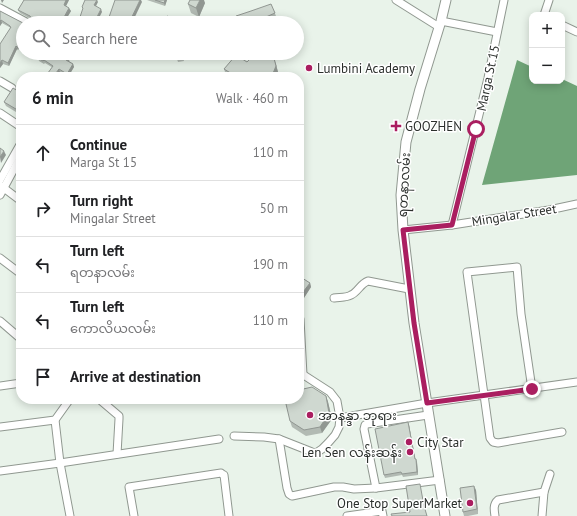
<!DOCTYPE html>
<html lang="en">
<head>
<meta charset="utf-8">
<style>
  :root { --surface:#fff; --page:#f6f6f6; --text:#202124; --muted:#757577; --line:#e0e0e0 }
  body { margin:0; font-family:"PT Sans","Noto Sans Myanmar",sans-serif; background:var(--page); color:var(--text) }
  .controls { position:absolute; right:12px; top:12px; display:grid; overflow:hidden; border-radius:8px; box-shadow:0 2px 10px #0003 }
  .controls button { width:36px; height:36px; display:grid; place-items:center; padding:0; border:0; border-bottom:1px solid var(--line); background:var(--surface); color:var(--text); font:20px sans-serif }
  .stop { position:absolute; width:12px; height:12px; margin:-9px; border:3px solid #aa1e60; border-radius:50%; background:#fff }
  .stop.end { background:#aa1e60; border-color:#fff; box-shadow:0 1px 4px #0008 }
  .list { margin:0; padding:0; list-style:none }
  h2 { display:flex; justify-content:space-between; align-items:center; height:52px; margin:0; padding:0 16px; font-size:17px }
  h2 small { font-size:13px; font-weight:400; color:var(--muted) }
  .list li { display:grid; grid-template-columns:26px 1fr auto; gap:12px; align-items:center; box-sizing:border-box; height:56px; padding:0 16px; border-top:1px solid var(--line) }
  .list b { display:block; font-size:15px; white-space:nowrap }
  .list p { margin:0; font-size:13px; white-space:nowrap; color:var(--muted) }
  .list em { font-size:13px; font-style:normal; color:var(--muted) }
  .icon { flex:none; width:22px; height:22px; fill:none; stroke:currentColor; stroke-width:2; stroke-linecap:round; stroke-linejoin:round }
  .map { position:relative; flex:none; width:577px; height:516px; overflow:hidden }
  .search { position:absolute; background:var(--surface); box-shadow:0 2px 10px #0003; left:16px; top:16px; width:288px; height:44px; display:flex; align-items:center; gap:10px; box-sizing:border-box; padding:0 14px; border-radius:22px; color:var(--muted); font-size:15px }
  .panel { position:absolute; background:var(--surface); box-shadow:0 2px 10px #0003; left:16px; top:72px; width:288px; height:332px; border-radius:16px }
  .map>svg:first-child { display:block }
  .water { fill:#6fa477 }
  .lines { fill:none; stroke-linecap:round; stroke-linejoin:round }
  .minor-casing { stroke:#909890; stroke-width:9 }
  .major-casing { stroke:#909890; stroke-width:11 }
  .minor { stroke:#fff; stroke-width:7 }
  .major { stroke:#fff; stroke-width:9 }
  .wall { fill:#b2bab3 }
  .shaded-wall { fill:#919792 }
  .building { fill:#cfd8d0; stroke:#919792 }
  .route { stroke:#aa1e60; stroke-width:5 }
  .poi-dot { fill:#aa1e60; stroke:#fff; stroke-width:1.5 }
  .labels { text-anchor:middle; dominant-baseline:central; stroke-width:3; stroke-linejoin:round; paint-order:stroke }
  .poi-label { font-size:13px; fill:#2b2f2c; stroke:#fff; text-anchor:start }
  .street-label { font-size:13px; fill:#2b2f2c; stroke:#fff }
</style>
</head>
<body>
<div class="map">
<svg width="577" height="516" viewBox="0 0 577 516">
  <rect width="100%" height="100%" fill="#e9f3ea"/>
  <polygon class="water" points="517,60 532,67 532,81 562,81 562,79 577,86 577,175 482,185"/>
  <g class="lines">
    <g class="minor-casing">
      <g id="minor">
        <polyline points="396,0 439,27"/>
        <polyline points="0,8 28,23"/>
        <polyline points="544,15 549,0"/>
        <polyline points="441,21 497,32"/>
        <polyline points="562,25 577,32"/>
        <polyline points="0,81 12,88"/>
        <polyline points="0,113 21,127"/>
        <polyline points="0,180 21,143"/>
        <polyline points="0,185 21,201"/>
        <polyline points="0,195 21,156"/>
        <polyline points="452,225 488,78 504,0"/>
        <polyline points="403,230 452,225 549,210 577,204"/>
        <polyline points="0,258 21,274"/>
        <path d="M 334,298 C 339,297 346,298 351,295 C 358,292 360,284 368,281 L 409,289"/>
        <polyline points="300,319 303,375"/>
        <polyline points="0,321 21,339"/>
        <polyline points="0,386 21,383"/>
        <polyline points="532,389 521,314 517,267 467,272 490,438 493,442 498,443 562,432"/>
        <polyline points="99,399 119,416 119,419 117,454"/>
        <polyline points="340,418 427,403 577,382"/>
        <polyline points="55,420 60,463 70,516"/>
        <polyline points="0,427 55,420 70,399"/>
        <polyline points="234,436 264,437 279,439 312,452 316,453 322,449 328,443 335,435 339,427 340,418 337,401 330,392 299,372"/>
        <polyline points="279,439 287,488 289,494 292,496 334,487 343,487 354,489 376,488 440,480"/>
        <polyline points="0,471 60,463 219,439"/>
        <polyline points="376,488 364,429 365,425 367,424 428,415"/>
        <polyline points="134,516 129,487 221,473 222,474 224,475 229,516"/>
        <polyline points="347,516 382,511 383,516"/>
        <path d="M 495,516 C 494,510 493,504 498,500 L 544,492"/>
        <polyline points="542,516 544,492 550,474"/>
      </g>
    </g>
    <g class="major-casing">
      <polyline id="major" points="445,516 414,323 403,230 401,195 406,142 420,89 441,21 446,0"/>
    </g>
    <use href="#minor" class="minor"/>
    <use href="#major" class="major"/>
  </g>
  <g class="wall">
    <polygon points="23,0 69,0 66,6 71,11 64,22 31,23 32,20 31,19 20,13 18,10 24,1"/>
    <polygon points="147,0 167,0 165,6"/>
    <polygon points="205,3 199,17 191,13 188,4"/>
    <polygon points="271,4 276,16 268,20 259,23 237,23"/>
    <polygon points="0,11 23,23 18,50 17,49 9,66 3,64 0,68 0,45 11,28 2,23 0,26"/>
    <polygon points="41,53 54,53 60,57 63,53 74,53 69,61 73,64 74,67 68,77 45,63 44,64 39,61 38,58"/>
    <polygon points="132,53 145,53 145,54 134,56"/>
    <polygon points="175,53 187,53 188,56 183,57 184,61 178,62"/>
    <polygon points="200,53 220,53 220,54 215,55 214,53 201,56"/>
    <polygon points="236,53 245,53 238,56 247,62 253,59 276,64 278,72 277,77 229,77 226,75 224,69 237,55"/>
    <polygon points="21,93 21,115 6,106 4,102"/>
    <polygon points="299,276 310,283 311,287 302,301 299,299"/>
    <polygon points="326,396 328,402 332,419 322,433 306,436 292,427 290,421"/>
    <polygon points="409,425 415,459 417,462 418,475 403,477 402,475 385,478 384,475"/>
    <polygon points="476,490 478,514 468,516 464,516 463,512"/>
  </g>
  <g class="shaded-wall">
    <polygon points="1,0 4,0 2,3"/>
    <polygon points="66,0 69,0 65,8 64,5"/>
    <polygon points="97,0 98,2 95,8 94,5"/>
    <polygon points="140,0 141,0 142,2 132,23 129,23"/>
    <polygon points="165,0 167,0 165,6 164,3"/>
    <polygon points="200,0 204,0 205,3 199,17 196,8"/>
    <polygon points="69,8 71,11 64,23 62,21"/>
    <polygon points="101,9 102,12 97,22 96,19"/>
    <polygon points="1,20 2,23 0,26 0,21"/>
    <polygon points="23,37 23,42 18,50 17,47"/>
    <polygon points="16,46 17,49 9,66 8,63"/>
    <polygon points="71,53 74,53 67,63 66,60"/>
    <polygon points="274,58 278,72 277,77 271,77"/>
    <polygon points="2,60 3,64 0,68 0,63"/>
    <polygon points="73,64 74,67 68,77 67,74"/>
    <polygon points="59,69 60,72 56,77 53,77"/>
    <polygon points="4,151 6,155 1,163 0,157"/>
    <polygon points="310,283 311,287 302,301 300,296"/>
    <polygon points="326,396 328,402 332,419 322,433 320,427"/>
    <polygon points="408,422 409,425 416,463 415,459"/>
    <polygon points="416,459 417,462 418,475 417,472"/>
    <polygon points="474,486 476,490 478,514 477,509"/>
  </g>
  <g class="building">
    <polygon points="24,0 66,0 64,5 69,8 62,21 65,23 30,23 31,23 32,19 30,16 18,10"/>
    <polygon points="85,0 97,0 94,5 101,9 96,19 107,23 115,0 140,0 129,23 78,23 83,8 82,7"/>
    <polygon points="155,0 165,0 164,3"/>
    <polygon points="190,0 200,0 196,8 188,4"/>
    <polygon points="271,4 275,13 266,17 250,23 237,23 236,16 251,11"/>
    <polygon points="0,11 23,23 23,37 17,47 16,46 8,63 2,60 0,63 0,44 11,27 10,27 10,26 1,20 0,21"/>
    <polygon points="167,16 185,23 165,23"/>
    <polygon points="41,53 53,53 60,57 63,53 71,53 66,60 73,64 67,74 59,69 53,77 45,77 53,66 44,60 43,61 38,58"/>
    <polygon points="175,53 185,53 182,54 183,58 177,59"/>
    <polygon points="259,53 268,53 274,58 276,66 274,71 271,77 237,77 224,69 236,55 247,62 251,58 253,59"/>
    <polygon points="13,88 21,93 21,112 4,102"/>
    <polygon points="0,148 4,151 0,157"/>
    <polygon points="299,276 310,283 300,296 299,295"/>
    <polygon points="312,387 326,396 329,413 320,427 304,430 290,421 286,404 290,399 299,399 299,390"/>
    <polygon points="408,422 415,459 416,459 417,472 402,474 401,472 384,475 375,429"/>
    <polygon points="420,484 424,506 427,516 392,516 391,514 410,512 406,486"/>
    <polygon points="474,486 477,509 463,512 460,488"/>
  </g>
  <g class="lines">
    <polyline class="route" points="476,129 452,225 403,230 414,323 427,403 532,389"/>
  </g>
  <g class="poi-dot">
    <circle cx="309" cy="68" r="4"/>
    <path d="M394 120h4v4h4v4h-4v4h-4v-4h-4v-4h4z"/>
    <circle cx="310" cy="415" r="4"/>
    <circle cx="409" cy="442" r="4"/>
    <circle cx="410" cy="452" r="4"/>
    <circle cx="470" cy="503" r="4"/>
  </g>
  <g class="labels">
    <g class="poi-label">
      <text x="317" y="68">Lumbini Academy</text>
      <text x="405" y="126">GOOZHEN</text>
      <text x="318" y="415">အာနန္ဒာ ဘုရား</text>
      <text x="417" y="442">City Star</text>
      <text x="402" y="452" text-anchor="end">Len Sen လန်းဆန်း</text>
      <text x="462" y="503" text-anchor="end">One Stop SuperMarket</text>
    </g>
    <g class="street-label">
      <text transform="translate(488 78) rotate(-78)">Marga St 15</text>
      <text transform="translate(404 185) rotate(-87)">ရတနာလမ်း</text>
      <text transform="translate(514 215) rotate(-9)">Mingalar Street</text>
    </g>
  </g>
</svg>
<div class="controls">
<button>+</button>
<button>−</button>
</div>
<div class="stop" style="left:476px;top:129px"></div>
<div class="stop end" style="left:532px;top:389px"></div>
<div class="search"><svg class="icon" aria-label="search" viewBox="0 0 24 24"><circle cx="10" cy="10" r="6"/><path d="M15 15l6 6"/></svg>Search here</div>
<section class="panel">
<h2>6 min<small>Walk · 460 m</small></h2>
<ul class="list">
<li><svg class="icon" aria-label="ahead" viewBox="0 0 24 24"><path d="M12 20V5M6 11l6-6 6 6"/></svg><div><b>Continue</b><p>Marga St 15</p></div><em>110 m</em></li>
<li><svg class="icon" aria-label="right" viewBox="0 0 24 24"><path d="M7 20v-9h11M14 6l5 5-5 5"/></svg><div><b>Turn right</b><p>Mingalar Street</p></div><em>50 m</em></li>
<li><svg class="icon" aria-label="left" viewBox="0 0 24 24"><path d="M17 20v-9H6M10 6l-5 5 5 5"/></svg><div><b>Turn left</b><p>ရတနာလမ်း</p></div><em>190 m</em></li>
<li><svg class="icon" aria-label="left" viewBox="0 0 24 24"><path d="M17 20v-9H6M10 6l-5 5 5 5"/></svg><div><b>Turn left</b><p>ကောလိယလမ်း</p></div><em>110 m</em></li>
<li><svg class="icon" aria-label="arrive" viewBox="0 0 24 24"><path d="M6 21V4h12l-3 4 3 4H6"/></svg><div><b>Arrive at destination</b></div></li>
</ul>
</section>
</div>
</body>
</html>
